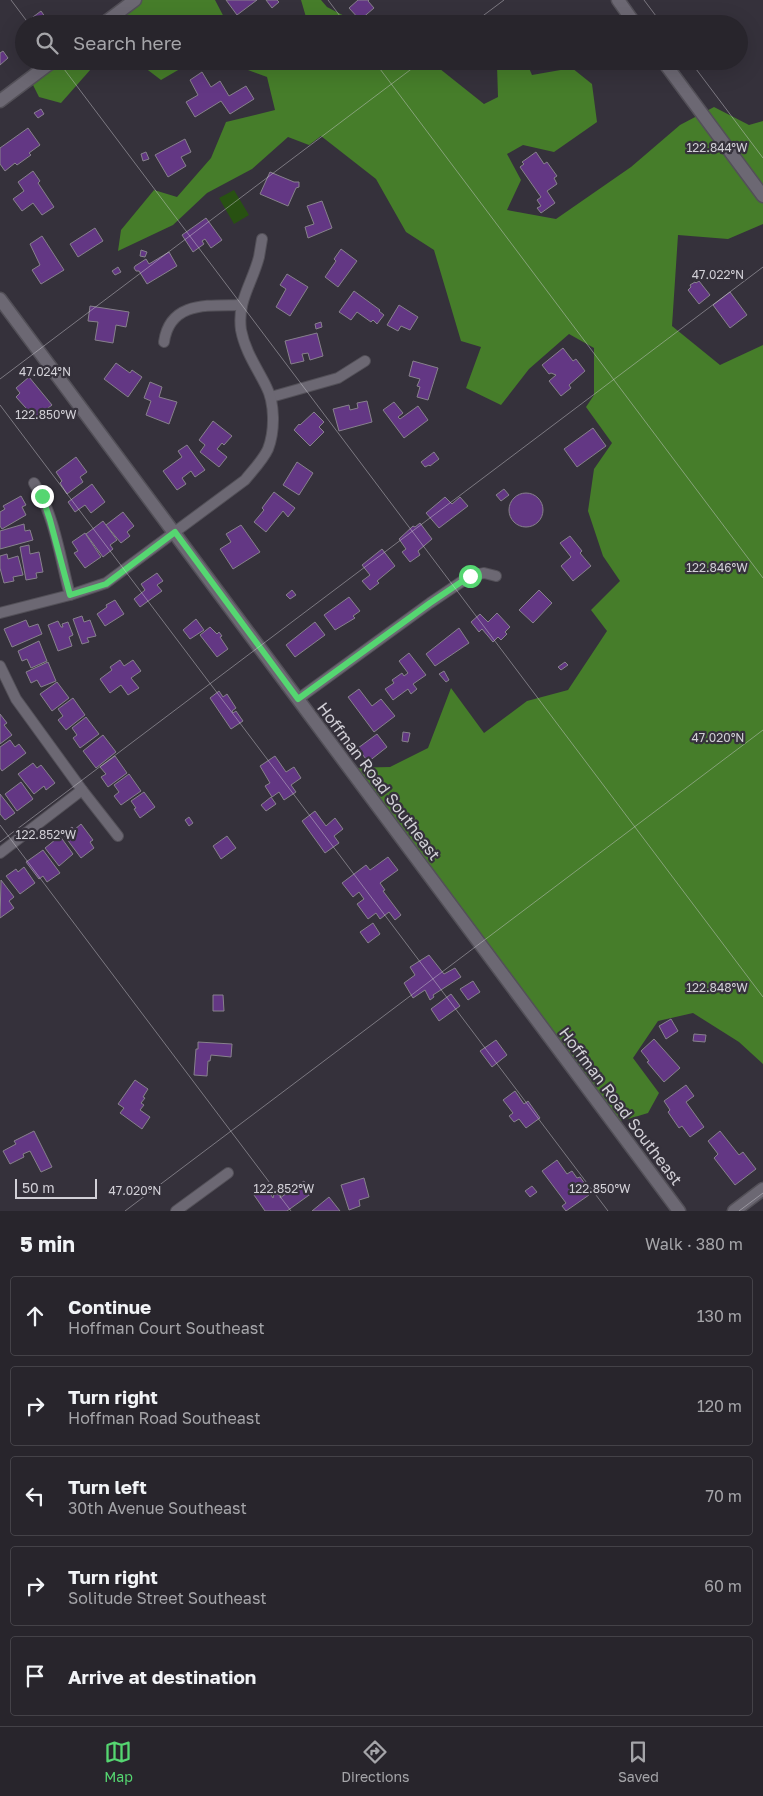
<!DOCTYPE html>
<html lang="en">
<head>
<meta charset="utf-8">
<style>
  :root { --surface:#28252c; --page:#302d34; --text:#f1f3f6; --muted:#a5a5a9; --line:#444248; --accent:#55d671 }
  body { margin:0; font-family:"Golos Text",sans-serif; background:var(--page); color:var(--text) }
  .scale { position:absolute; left:15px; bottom:12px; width:82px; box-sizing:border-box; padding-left:5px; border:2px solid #d2d0d7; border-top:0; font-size:14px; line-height:18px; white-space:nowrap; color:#d2d0d7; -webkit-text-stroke:4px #35313b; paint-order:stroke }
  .stop { position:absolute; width:15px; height:15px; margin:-11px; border:4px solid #55d671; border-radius:50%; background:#fff }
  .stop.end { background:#55d671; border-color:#fff; box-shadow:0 1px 5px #0008 }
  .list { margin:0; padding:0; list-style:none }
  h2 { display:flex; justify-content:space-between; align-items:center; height:65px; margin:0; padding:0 20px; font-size:21px }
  h2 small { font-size:16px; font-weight:400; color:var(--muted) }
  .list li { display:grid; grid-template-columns:32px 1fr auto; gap:15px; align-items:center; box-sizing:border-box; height:80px; margin:0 10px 10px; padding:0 10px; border:1px solid var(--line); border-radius:5px }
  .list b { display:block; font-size:19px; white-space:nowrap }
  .list p { margin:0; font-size:16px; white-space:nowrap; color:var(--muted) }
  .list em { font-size:16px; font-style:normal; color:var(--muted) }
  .icon { flex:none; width:28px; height:28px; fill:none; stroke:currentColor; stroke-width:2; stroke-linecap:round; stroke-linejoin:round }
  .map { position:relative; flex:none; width:763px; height:1211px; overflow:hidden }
  .search { position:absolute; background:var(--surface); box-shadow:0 5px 20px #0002; left:15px; right:15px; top:15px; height:55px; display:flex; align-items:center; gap:12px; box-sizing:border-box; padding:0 18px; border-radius:28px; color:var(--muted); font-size:19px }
  .sheet { height:515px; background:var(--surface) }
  nav { display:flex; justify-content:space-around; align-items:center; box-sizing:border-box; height:70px; border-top:1px solid var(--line); background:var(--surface); font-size:14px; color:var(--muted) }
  nav a { display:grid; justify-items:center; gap:2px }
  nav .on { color:var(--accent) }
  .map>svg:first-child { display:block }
  .green { fill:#285112 }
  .forest { fill:#467d2a }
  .building { fill:#633784; stroke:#87818c }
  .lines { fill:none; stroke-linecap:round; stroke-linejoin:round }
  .minor-casing { stroke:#535058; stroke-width:12 }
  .tertiary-casing { stroke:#535058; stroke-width:15 }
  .minor { stroke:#6c6873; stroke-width:10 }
  .tertiary { stroke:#6c6873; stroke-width:12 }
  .route { stroke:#55d671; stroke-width:6 }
  .ticks { fill:none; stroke:#d2d0d7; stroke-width:1; stroke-opacity:0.45 }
  .labels { text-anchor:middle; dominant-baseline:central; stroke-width:4.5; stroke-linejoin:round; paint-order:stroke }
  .street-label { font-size:16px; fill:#d2d0d7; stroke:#35313b }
  .ticks-label { font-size:12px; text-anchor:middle; fill:#d2d0d7; stroke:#35313b; stroke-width:4.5; stroke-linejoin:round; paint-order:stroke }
</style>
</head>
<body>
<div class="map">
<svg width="763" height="1211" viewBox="0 0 763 1211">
  <rect width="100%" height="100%" fill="#35313b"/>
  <polygon class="green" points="234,190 249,215 234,224 219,198"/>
  <g class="forest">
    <polygon points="135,0 215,0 226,21 230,24 103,24"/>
    <polygon points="301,0 321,0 327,7 360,24 308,24"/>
    <polygon points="53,61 98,61 61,103 39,97 30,79"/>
    <polygon points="136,61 189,61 185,66 161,80"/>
    <polygon points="224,61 430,61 484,104 498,97 497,65 514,61 526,61 532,75 572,68 592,84 597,122 554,152 523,145 507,154 521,180 507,210 556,219 631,167 680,125 714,107 749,125 763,121 763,224 728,239 678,235 672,326 720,365 763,345 763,1064 739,1042 693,1013 658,1021 633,1058 659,1093 648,1113 615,1123 348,768 390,767 428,748 451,688 484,733 527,701 568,690 607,631 591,610 620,581 603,556 588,511 594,469 612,443 586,407 594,395 594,348 569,334 529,369 501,405 466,388 481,347 461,341 434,250 406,232 376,179 321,136 309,145 288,137 252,169 207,193 173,225 118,251 121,230 154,190 177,197 211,158 226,122 275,110 267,77"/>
  </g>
  <g class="building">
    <polygon points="226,0 257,0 237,15"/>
    <polygon points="266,0 277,0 279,2 272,8"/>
    <polygon points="358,0 369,0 368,1 374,8 360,20 349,8"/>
    <polygon points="41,11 50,24 26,24 29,20"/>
    <polygon points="3,51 8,58 0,65 0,53"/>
    <polygon points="202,72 211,87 220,81 229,96 246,86 254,99 230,114 221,101 195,117 186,102 198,95 190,80"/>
    <polygon points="41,109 44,114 38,118 34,113"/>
    <polygon points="28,128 40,145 29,153 31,155 17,165 15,163 5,171 0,164 0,148"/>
    <polygon points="185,139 191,152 181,157 186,166 168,177 155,155"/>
    <polygon points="146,152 149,159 143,161 141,154"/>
    <polygon points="536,152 544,164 547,162 557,176 554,178 557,184 547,191 555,203 541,213 537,208 541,206 537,200 541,197 520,167 524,164 522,162"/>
    <polygon points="33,171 40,181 38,183 54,207 42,215 33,203 22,211 13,199 24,191 18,182"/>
    <polygon points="270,172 294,182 299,182 299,187 296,188 288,206 260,194"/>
    <polygon points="322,201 332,228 308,238 305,227 314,224 307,206"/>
    <polygon points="206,218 222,240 211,248 205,239 202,241 204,244 193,252 182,235"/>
    <polygon points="95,228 103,241 78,257 70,244"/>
    <polygon points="42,236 64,270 41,284 32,270 40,265 30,244"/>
    <polygon points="341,249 357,261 338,287 325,277 336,261 334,259"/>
    <polygon points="141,250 147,252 145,257 140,256"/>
    <polygon points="169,252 177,266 147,284 139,271 136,271 134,268 135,266 146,259 149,264"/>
    <polygon points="118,267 121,272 115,275 112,271"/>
    <polygon points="287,274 308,287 290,316 276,307 286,289 280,285"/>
    <polygon points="699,281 710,295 699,304 688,290 691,287 690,285 695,282 696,283"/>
    <polygon points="354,291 380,310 379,311 384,315 377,324 373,320 371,322 357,312 351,320 339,312"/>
    <polygon points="730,292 747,315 730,328 713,305"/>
    <polygon points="399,305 418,317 410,330 401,326 398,331 387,325"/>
    <polygon points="90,306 129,312 126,327 116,325 113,343 95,340 98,322 88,321"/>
    <polygon points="321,322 322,327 316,329 315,324"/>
    <polygon points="317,333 323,356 310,360 308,353 302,354 304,361 291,364 285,341"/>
    <polygon points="563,348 573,361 576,359 585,371 569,385 571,388 561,396 549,381 556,375 551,373 549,374 542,365"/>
    <polygon points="413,361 438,368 428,400 417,397 420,387 417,386 420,379 409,376"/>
    <polygon points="116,363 130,373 132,370 142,377 128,397 104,379"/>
    <polygon points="29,377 52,405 35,418 16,397 20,393 16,388"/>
    <polygon points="150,382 162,387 159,397 177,402 169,424 146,415 151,401 144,398"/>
    <polygon points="367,401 372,422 339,431 333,409 349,405 350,410 358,408 357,403"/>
    <polygon points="394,402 403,413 398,417 400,419 418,406 428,420 404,438 383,410"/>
    <polygon points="314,412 324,422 319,427 324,432 310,446 294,430 299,424 300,425"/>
    <polygon points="213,421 232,436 224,445 222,443 217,449 227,457 219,467 200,452 205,445 199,440"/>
    <polygon points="593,428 606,446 577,467 564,449"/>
    <polygon points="187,445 205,470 195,477 191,471 182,478 186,484 177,490 163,471 182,457 178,451"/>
    <polygon points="434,452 439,459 430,466 429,465 425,467 421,462"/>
    <polygon points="76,457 87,472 80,477 83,482 67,494 60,483 62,481 56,472"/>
    <polygon points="297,462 313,473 299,495 283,485"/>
    <polygon points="92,484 105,502 91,513 85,505 75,512 68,502"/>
    <polygon points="504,489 509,495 501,501 496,495"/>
    <polygon points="274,492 295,508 288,517 283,511 266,532 254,522 264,510 262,508"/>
    <circle cx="526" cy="510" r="17"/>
    <polygon points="21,496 26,505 22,507 26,515 2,529 0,526 0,512 5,509 3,506"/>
    <polygon points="445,497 452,504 460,497 468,506 439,528 426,513"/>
    <polygon points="123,512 134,526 127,532 130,536 121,543 106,525"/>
    <polygon points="103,521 117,540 110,545 113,549 103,557 86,534"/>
    <polygon points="420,523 432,539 418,551 420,555 410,562 402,552 406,549 399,539 413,526 415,527"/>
    <polygon points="24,524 25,531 30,530 33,540 0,549 0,531"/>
    <polygon points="241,525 260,552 233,569 220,549 231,542 226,534"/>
    <polygon points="85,533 101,557 85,568 74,553 78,551 72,542"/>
    <polygon points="570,536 582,551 580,553 591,566 573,581 561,566 571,557 560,543"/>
    <polygon points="29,545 30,554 39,552 43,572 36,573 37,578 26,580 20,547"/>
    <polygon points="382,549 395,566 377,581 379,583 370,590 362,581 370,575 362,565"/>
    <polygon points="7,554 8,559 18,556 23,575 13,577 14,581 4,583 0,568 0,556"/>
    <polygon points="157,573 163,581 157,585 162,591 140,607 134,599 145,590 141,584"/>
    <polygon points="292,590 296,595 290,599 286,595"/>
    <polygon points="539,590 552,603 533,623 519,610"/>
    <polygon points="349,597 360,611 353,616 355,618 335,630 324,615"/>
    <polygon points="115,600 124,614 105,626 97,614 107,607 106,605"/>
    <polygon points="497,613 510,627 505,632 507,634 501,640 498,637 493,642 482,629 479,632 471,622 480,614 488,622"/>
    <polygon points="82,616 84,622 90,620 96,636 87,638 89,642 82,644 73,619"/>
    <polygon points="196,619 204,630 190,639 183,630"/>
    <polygon points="26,620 29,627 38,624 42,634 12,647 4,629"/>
    <polygon points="58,621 61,627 63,627 62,624 68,622 73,635 69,637 72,646 58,651 48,625"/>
    <polygon points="315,622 325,635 295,657 286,645"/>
    <polygon points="210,627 217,634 219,632 222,636 220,637 228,649 217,657 200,635"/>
    <polygon points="459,628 469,643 435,666 426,654"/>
    <polygon points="39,641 47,661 31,668 27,659 22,661 18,651"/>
    <polygon points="409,653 426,675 413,684 417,689 411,694 408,689 393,700 385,689 394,683 392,680 402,673 404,676 408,673 399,661"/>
    <polygon points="120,660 124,666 133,660 141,671 131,678 139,688 128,695 121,685 110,693 100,679 112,670 110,667"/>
    <polygon points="48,662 56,681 41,687 37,680 31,683 26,672"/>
    <polygon points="565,662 568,665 561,670 558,667"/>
    <polygon points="444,671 449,680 446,682 439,674"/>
    <polygon points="57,682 69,698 52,711 40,694"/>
    <polygon points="359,689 372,706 381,699 395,716 374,732 348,697"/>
    <polygon points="219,691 223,697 227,694 236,708 232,711 233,713 236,711 243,721 231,729 210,698"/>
    <polygon points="73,698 85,715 66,730 58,720 63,716 58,709"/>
    <polygon points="0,714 7,723 4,725 12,735 0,744"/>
    <polygon points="86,717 99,734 80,748 73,738 77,735 72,728"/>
    <polygon points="403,732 410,733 408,742 402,741"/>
    <polygon points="377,734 387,747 368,762 358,748"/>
    <polygon points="103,735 116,752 96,768 83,751"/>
    <polygon points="10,740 15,747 19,744 26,753 2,771 0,768 0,747"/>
    <polygon points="115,756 127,773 108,787 101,777 106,774 100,767"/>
    <polygon points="275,756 286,772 294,767 301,778 291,785 296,792 284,800 279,792 272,797 265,786 270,783 260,766"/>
    <polygon points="33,763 37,768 41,765 55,783 46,790 44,786 34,794 18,774"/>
    <polygon points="129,774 141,791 121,805 114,796 119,792 114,785"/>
    <polygon points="21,782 33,799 17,811 5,794"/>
    <polygon points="144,792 155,807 140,818 134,809 136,808 131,801"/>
    <polygon points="0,794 15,813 5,820 0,814"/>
    <polygon points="271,797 276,804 266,811 261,805"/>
    <polygon points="315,811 326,826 335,818 343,829 334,836 339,843 325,853 302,821"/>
    <polygon points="189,817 193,823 189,826 185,820"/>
    <polygon points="81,824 93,840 90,842 94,848 81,858 63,834 72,827 74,830"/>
    <polygon points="60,836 73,854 59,866 45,848"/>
    <polygon points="227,836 236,848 221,859 213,846"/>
    <polygon points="43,850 60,873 47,882 43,876 39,879 26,862"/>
    <polygon points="388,857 398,870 380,883 385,890 383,891 401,915 395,920 389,912 380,919 376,913 368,919 357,904 364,899 359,892 353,897 342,883 366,865 370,870"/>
    <polygon points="24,867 35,883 20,894 6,876 16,869 18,872"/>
    <polygon points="1,880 14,897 9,901 14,908 0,918"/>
    <polygon points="373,923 380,934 368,943 360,932"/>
    <polygon points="429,955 444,974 455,968 461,977 433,995 434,997 430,1000 425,990 413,998 404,983 415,975 410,967"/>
    <polygon points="473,981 480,992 468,1000 460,989"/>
    <polygon points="451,994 460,1006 439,1021 431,1009"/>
    <polygon points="213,995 223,995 224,1011 213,1011"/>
    <polygon points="671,1019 678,1031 666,1039 659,1026"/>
    <polygon points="694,1034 706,1035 705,1042 693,1041"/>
    <polygon points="654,1039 680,1068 664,1082 647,1062 649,1061 641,1051"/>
    <polygon points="496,1040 507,1055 492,1067 480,1051"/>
    <polygon points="198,1042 232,1044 231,1057 211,1055 210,1061 208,1061 207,1076 194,1075 196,1049 198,1049"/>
    <polygon points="135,1080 148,1089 143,1097 145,1098 141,1103 144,1105 140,1110 150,1117 142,1129 120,1113 124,1108 118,1104"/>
    <polygon points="686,1085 694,1096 686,1102 704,1127 690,1137 682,1126 679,1128 668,1112 670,1110 664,1101"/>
    <polygon points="515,1091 524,1104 528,1101 540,1118 526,1128 519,1119 514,1122 509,1116 513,1113 503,1100"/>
    <polygon points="34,1131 52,1167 41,1172 30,1151 23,1154 24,1157 10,1164 3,1151 16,1144 14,1141"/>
    <polygon points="720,1131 739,1155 743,1152 756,1169 735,1185 714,1158 718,1154 708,1141"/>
    <polygon points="557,1160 567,1174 572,1171 577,1178 580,1177 585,1184 583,1186 589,1195 566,1211 562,1206 566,1203 542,1171"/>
    <polygon points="364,1178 369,1197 359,1200 360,1206 349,1210 341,1185"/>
    <polygon points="304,1181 312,1193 287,1211 265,1211 254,1195 266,1187 273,1198 274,1194 281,1195 280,1198"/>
    <polygon points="532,1186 537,1192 530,1197 525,1191"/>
    <polygon points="329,1197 340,1211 312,1211"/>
  </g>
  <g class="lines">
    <g class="minor-casing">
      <g id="minor">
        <path d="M 164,342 C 170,300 210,306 241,305"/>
        <polyline points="271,397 338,378 365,361"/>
        <path d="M 34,483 C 55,516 60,558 70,595"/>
        <path d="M 0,613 L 70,595 L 106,583 L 245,480 C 253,470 263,460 268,449 C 275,431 275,403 266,386 C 257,368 245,351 241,330 C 237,301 252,284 259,257 C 260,251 261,245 262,239"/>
        <polyline points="0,666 16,699 82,790 118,836"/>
        <polyline points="298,699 430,603 470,576 484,573 496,576"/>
        <polyline points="0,853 82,790"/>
        <polyline points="176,1211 228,1173"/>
      </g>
    </g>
    <g class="tertiary-casing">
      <g id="tertiary">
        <polyline points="618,0 635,24"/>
        <polyline points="103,24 135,0"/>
        <polyline points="663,61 763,196"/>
        <polyline points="0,101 53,61"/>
        <polyline points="0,299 679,1211"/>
        <polyline points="734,1211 763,1189"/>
      </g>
    </g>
    <use href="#minor" class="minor"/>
    <use href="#tertiary" class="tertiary"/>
  </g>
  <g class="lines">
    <polyline class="route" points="42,496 50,520 70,595 106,584 175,532 298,699 430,603 470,576"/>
  </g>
  <path class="ticks" d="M 11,0 L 29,24M 328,0 L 346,24M 644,0 L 662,24M 472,24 L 504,0M 58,61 L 763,997M 374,61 L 763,578M 690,61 L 763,158M 0,379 L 422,61M 0,405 L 608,1211M 0,825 L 291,1211M 0,842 L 763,267M 125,1211 L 763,730M 739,1211 L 763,1193"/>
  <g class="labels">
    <g class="street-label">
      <text transform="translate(379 781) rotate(53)">Hoffman Road Southeast</text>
      <text transform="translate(621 1106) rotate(53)">Hoffman Road Southeast</text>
    </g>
  </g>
  <g class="ticks-label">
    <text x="717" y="152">122.844°W</text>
    <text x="718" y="279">47.022°N</text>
    <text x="45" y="376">47.024°N</text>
    <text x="46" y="419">122.850°W</text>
    <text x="717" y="572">122.846°W</text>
    <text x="718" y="742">47.020°N</text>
    <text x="46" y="839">122.852°W</text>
    <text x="717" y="992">122.848°W</text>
    <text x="284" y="1193">122.852°W</text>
    <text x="600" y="1193">122.850°W</text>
    <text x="135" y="1195">47.020°N</text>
  </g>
</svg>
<div class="scale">50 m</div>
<div class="stop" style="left:470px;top:576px"></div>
<div class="stop end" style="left:42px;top:496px"></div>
<div class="search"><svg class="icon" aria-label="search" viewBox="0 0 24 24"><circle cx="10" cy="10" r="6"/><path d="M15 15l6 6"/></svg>Search here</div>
</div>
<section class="sheet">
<h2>5 min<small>Walk · 380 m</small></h2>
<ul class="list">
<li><svg class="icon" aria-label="ahead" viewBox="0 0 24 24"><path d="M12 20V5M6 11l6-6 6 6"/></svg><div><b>Continue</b><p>Hoffman Court Southeast</p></div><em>130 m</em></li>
<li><svg class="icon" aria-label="right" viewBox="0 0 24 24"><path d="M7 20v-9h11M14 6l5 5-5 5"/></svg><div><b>Turn right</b><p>Hoffman Road Southeast</p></div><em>120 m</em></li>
<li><svg class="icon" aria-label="left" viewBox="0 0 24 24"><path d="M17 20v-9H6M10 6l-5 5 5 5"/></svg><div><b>Turn left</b><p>30th Avenue Southeast</p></div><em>70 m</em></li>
<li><svg class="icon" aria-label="right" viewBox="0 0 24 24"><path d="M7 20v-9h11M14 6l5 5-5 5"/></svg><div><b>Turn right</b><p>Solitude Street Southeast</p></div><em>60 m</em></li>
<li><svg class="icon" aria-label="arrive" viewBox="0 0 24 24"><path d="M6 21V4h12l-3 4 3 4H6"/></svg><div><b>Arrive at destination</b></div></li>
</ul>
</section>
<nav>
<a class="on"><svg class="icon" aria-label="map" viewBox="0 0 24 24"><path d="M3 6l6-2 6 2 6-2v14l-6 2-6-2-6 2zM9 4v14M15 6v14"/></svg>Map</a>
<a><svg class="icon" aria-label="directions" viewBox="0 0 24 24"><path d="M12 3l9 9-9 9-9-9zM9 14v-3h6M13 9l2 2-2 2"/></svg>Directions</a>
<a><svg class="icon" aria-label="saved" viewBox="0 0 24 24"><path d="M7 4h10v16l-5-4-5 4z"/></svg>Saved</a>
</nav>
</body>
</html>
